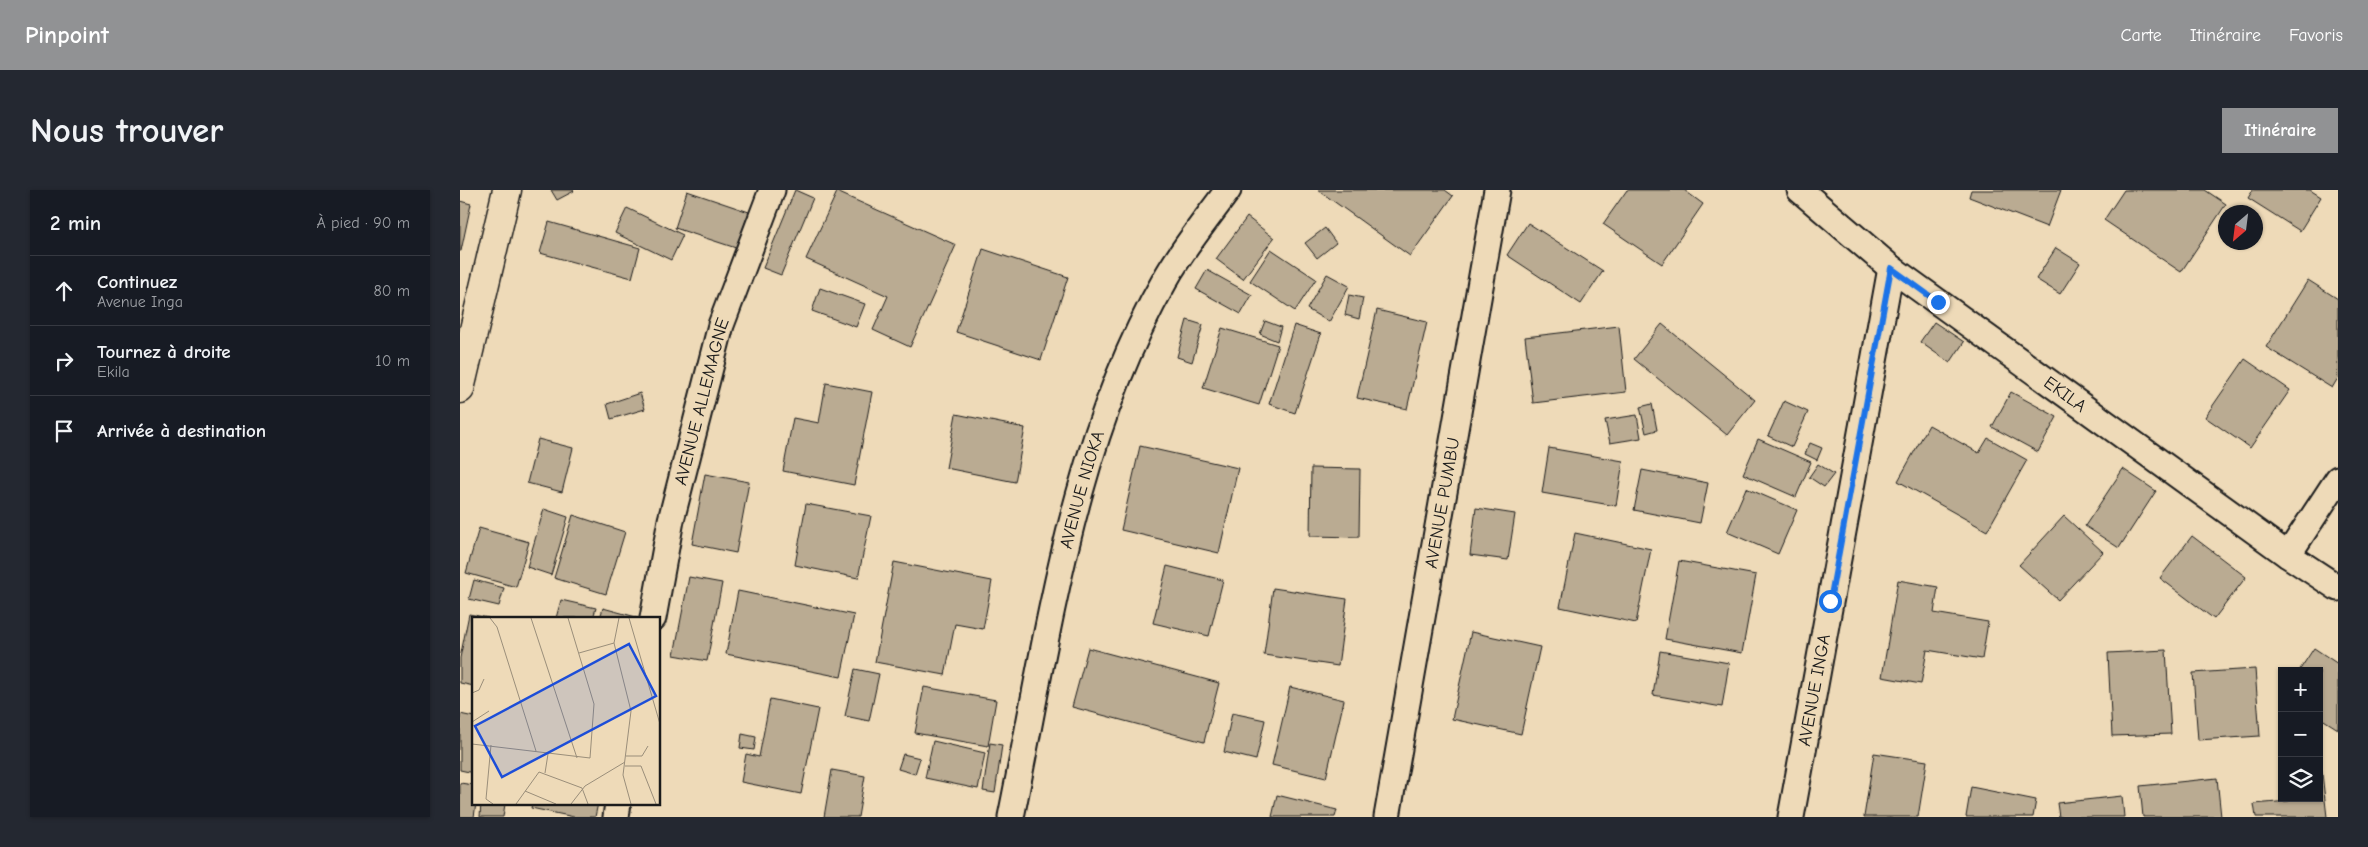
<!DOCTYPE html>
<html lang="fr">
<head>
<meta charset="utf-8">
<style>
  :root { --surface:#171b24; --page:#242831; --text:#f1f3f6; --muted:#9ea1a6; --line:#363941; --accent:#919294 }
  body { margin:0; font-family:"Comic Neue",sans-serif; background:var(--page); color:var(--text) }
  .controls { position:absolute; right:15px; bottom:15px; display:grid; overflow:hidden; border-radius:0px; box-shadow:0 1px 4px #0004 }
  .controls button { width:45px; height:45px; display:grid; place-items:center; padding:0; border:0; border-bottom:1px solid var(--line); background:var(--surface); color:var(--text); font:25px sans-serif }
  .compass { position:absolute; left:1758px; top:15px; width:45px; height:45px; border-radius:50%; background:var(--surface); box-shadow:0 1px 4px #0004; rotate:208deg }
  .stop { position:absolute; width:15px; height:15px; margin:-11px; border:4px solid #1a73e8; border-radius:50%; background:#fff }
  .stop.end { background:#1a73e8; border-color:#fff; box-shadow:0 1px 5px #0008 }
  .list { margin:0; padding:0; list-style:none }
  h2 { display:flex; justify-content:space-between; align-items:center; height:65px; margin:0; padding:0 20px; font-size:21px }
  h2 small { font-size:16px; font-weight:400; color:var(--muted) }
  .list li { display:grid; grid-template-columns:32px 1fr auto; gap:15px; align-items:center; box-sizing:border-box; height:70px; padding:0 20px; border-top:1px solid var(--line) }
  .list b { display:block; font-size:19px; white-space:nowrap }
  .list p { margin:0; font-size:16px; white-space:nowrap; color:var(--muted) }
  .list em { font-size:16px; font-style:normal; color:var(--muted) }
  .icon { flex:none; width:28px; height:28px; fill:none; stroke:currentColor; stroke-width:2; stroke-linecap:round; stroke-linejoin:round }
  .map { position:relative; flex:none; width:1878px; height:627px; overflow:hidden; border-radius:0px }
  header { display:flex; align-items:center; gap:30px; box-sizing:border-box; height:70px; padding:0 25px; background:var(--accent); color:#fff }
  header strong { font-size:24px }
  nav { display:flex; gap:28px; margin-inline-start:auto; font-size:18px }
  .intro { display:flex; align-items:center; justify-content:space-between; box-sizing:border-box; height:120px; padding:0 30px }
  h1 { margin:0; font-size:35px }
  .button { padding:12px 22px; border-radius:0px; background:var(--accent); color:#fff; font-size:18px; font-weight:700 }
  main { display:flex; gap:30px; padding:0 30px }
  aside { flex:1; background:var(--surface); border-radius:0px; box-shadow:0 1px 4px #0004 }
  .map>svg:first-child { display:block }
  .building { fill:#baab92; stroke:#1c1c1c }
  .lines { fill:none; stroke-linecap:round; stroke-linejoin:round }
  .minor-casing { stroke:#1c1c1c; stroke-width:29 }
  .trunk-casing { stroke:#1c1c1c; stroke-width:31 }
  .minor { stroke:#eedab8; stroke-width:25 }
  .trunk { stroke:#eedab8; stroke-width:28 }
  .route { stroke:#1a73e8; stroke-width:6 }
  .labels { text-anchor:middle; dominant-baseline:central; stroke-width:5; stroke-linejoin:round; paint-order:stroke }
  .street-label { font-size:18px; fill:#1c1c1c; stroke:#eedab8 }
  .inset-road { fill:none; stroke:#9a8e7a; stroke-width:1 }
  .view { fill:#1d4ed8; fill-opacity:0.15; stroke:#1d4ed8; stroke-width:2.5 }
  .inset-edge { fill:none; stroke:#1c1c1c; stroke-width:2.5 }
</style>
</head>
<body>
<header>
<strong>Pinpoint</strong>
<nav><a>Carte</a><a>Itinéraire</a><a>Favoris</a></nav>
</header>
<div class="intro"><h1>Nous trouver</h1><a class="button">Itinéraire</a></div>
<main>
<aside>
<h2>2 min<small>À pied · 90 m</small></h2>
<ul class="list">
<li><svg class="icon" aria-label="ahead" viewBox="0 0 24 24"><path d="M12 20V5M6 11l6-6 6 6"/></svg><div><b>Continuez</b><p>Avenue Inga</p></div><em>80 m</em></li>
<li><svg class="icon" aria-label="right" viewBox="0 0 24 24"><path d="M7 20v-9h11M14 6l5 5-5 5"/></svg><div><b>Tournez à droite</b><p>Ekila</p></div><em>10 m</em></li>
<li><svg class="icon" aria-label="arrive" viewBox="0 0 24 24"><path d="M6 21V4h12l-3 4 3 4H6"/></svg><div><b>Arrivée à destination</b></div></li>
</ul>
</aside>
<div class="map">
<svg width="1878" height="627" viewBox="0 0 1878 627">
  <rect width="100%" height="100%" fill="#eedab8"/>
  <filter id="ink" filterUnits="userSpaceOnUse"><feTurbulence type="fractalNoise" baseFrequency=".02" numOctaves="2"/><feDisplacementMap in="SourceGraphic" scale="10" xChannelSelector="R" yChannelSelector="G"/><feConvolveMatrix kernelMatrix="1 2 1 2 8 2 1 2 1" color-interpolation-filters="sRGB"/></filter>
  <g filter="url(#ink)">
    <g class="building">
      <polygon points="91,0 113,0 114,1 97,10"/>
      <polygon points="335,0 353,8 321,85 303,78"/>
      <polygon points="858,0 985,0 993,6 950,66"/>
      <polygon points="1167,0 1224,0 1243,14 1202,74 1143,34"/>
      <polygon points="1511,0 1601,0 1587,37 1509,7"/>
      <polygon points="1664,0 1745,0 1766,14 1721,82 1644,30"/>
      <polygon points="1793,0 1850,0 1861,7 1840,41 1788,8"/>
      <polygon points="227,1 289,22 276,58 215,38"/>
      <polygon points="377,2 496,55 450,157 413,140 428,106 346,69"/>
      <polygon points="0,11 11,14 1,61 0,61"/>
      <polygon points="167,18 223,45 211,70 155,43"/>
      <polygon points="787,27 814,48 783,89 756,69"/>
      <polygon points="89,32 180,58 172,88 80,63"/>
      <polygon points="1068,33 1143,81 1121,114 1047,65"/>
      <polygon points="865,38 876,53 857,68 845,53"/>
      <polygon points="1596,58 1620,73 1600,104 1576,89"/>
      <polygon points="523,59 608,87 581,170 496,142"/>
      <polygon points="811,59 856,89 835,121 790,91"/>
      <polygon points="747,80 792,105 781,124 736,99"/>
      <polygon points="867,84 889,96 869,132 847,119"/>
      <polygon points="1848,90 1878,109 1878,188 1872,198 1806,157"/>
      <polygon points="360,98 405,114 396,137 352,121"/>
      <polygon points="889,105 903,108 899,129 885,125"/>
      <polygon points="917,120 967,132 947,219 897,208"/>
      <polygon points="727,130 743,135 732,172 717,167"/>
      <polygon points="805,131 821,137 817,151 800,144"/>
      <polygon points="1474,132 1504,152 1490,173 1460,152"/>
      <polygon points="1202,134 1295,210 1267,245 1174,169"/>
      <polygon points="834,135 861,144 835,223 809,214"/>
      <polygon points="1159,136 1166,202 1073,213 1065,147"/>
      <polygon points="762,138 818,155 799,215 743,198"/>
      <polygon points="1785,169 1830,200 1790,258 1745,227"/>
      <polygon points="366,193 412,202 394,295 323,281 333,228 359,233"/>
      <polygon points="1551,202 1597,227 1578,262 1532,237"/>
      <polygon points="180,203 185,219 151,229 147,214"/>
      <polygon points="1324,211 1348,222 1332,257 1308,246"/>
      <polygon points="1192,214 1197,240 1186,243 1180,217"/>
      <polygon points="496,224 565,238 555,292 486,278"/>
      <polygon points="1177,225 1181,248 1150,253 1145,230"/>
      <polygon points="1469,235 1519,263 1528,248 1567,270 1527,341 1438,291"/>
      <polygon points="78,249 113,258 102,302 67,293"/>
      <polygon points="1298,249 1351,272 1336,307 1283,284"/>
      <polygon points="1350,253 1362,258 1357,270 1345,264"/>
      <polygon points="680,256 778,278 759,363 661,340"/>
      <polygon points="1089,258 1163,271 1156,316 1082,303"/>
      <polygon points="1358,274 1374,284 1364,297 1349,287"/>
      <polygon points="851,278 900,279 899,347 850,346"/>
      <polygon points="1663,279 1696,301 1659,358 1625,336"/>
      <polygon points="1182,280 1248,293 1240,333 1174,320"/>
      <polygon points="245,284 289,292 276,363 232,354"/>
      <polygon points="1286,298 1337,320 1318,364 1267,342"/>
      <polygon points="346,314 411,326 398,388 335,375"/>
      <polygon points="1016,318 1055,324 1048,370 1010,365"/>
      <polygon points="84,319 108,327 91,385 67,377"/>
      <polygon points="113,325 165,342 146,404 94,388"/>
      <polygon points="1604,326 1643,362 1598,410 1559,375"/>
      <polygon points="19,338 69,352 56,397 6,383"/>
      <polygon points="1115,343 1191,359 1176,433 1100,417"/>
      <polygon points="1732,346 1786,387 1754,429 1700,388"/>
      <polygon points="1219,371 1296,385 1282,463 1205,449"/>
      <polygon points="434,372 532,391 523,439 495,434 485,485 415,472"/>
      <polygon points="707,376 763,390 749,446 693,433"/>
      <polygon points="229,387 262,393 247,471 214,465"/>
      <polygon points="14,390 44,398 39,416 9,409"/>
      <polygon points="1438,390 1478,397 1474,423 1528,432 1522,469 1467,460 1461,494 1422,487"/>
      <polygon points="813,398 887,409 878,476 804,465"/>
      <polygon points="278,401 394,425 381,487 266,464"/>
      <polygon points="101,410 136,418 133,428 96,428"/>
      <polygon points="143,418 176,427 176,428 140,428"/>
      <polygon points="9,424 28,428 14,428 14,496 0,493 0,468"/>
      <polygon points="1011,442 1080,457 1061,544 992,529"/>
      <polygon points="628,458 759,493 744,552 612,517"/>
      <polygon points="1854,458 1878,474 1878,539 1859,527 1859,481 1839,481"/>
      <polygon points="1706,460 1711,544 1652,546 1648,463"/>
      <polygon points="1200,461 1269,473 1262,517 1193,505"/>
      <polygon points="395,479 419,484 409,531 385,526"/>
      <polygon points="1795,479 1800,546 1738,550 1733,483"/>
      <polygon points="464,497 536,510 528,556 455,543"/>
      <polygon points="830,497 884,510 866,588 812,575"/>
      <polygon points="310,509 358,519 341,604 281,592 286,564 299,567"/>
      <polygon points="772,523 805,530 796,570 764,562"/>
      <polygon points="0,524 14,527 14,583 0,580"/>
      <polygon points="282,544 296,547 294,560 280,558"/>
      <polygon points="473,551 525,563 518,599 465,588"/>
      <polygon points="530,553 542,555 535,603 523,601"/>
      <polygon points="1414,563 1467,571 1458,627 1404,627"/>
      <polygon points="443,564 460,568 455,584 438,579"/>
      <polygon points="1859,575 1861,575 1867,627 1796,627 1794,614 1829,611 1828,608 1859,608"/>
      <polygon points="372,580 405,586 398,627 364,627"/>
      <polygon points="1757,588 1761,627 1683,627 1680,596"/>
      <polygon points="0,593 14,595 14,613 16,613 14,627 0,627"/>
      <polygon points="1511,597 1576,610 1573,627 1506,627"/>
      <polygon points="817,605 877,620 875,627 812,627"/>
      <polygon points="1662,606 1664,627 1599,627 1597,613"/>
      <polygon points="21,613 45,614 43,627 20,627"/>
      <polygon points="72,613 138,613 135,627 114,627 71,618"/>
    </g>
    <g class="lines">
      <g class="minor-casing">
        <g id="minor">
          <path id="s1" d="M 1340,0 L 1431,78 L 1828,365 L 1878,398"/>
          <polyline points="1828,365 1878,289"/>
          <path id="s2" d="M 193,428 L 211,330 L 261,135 L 312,0"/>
          <polyline points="156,627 158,613"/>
          <path id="s3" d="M 551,627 C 588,446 612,253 705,90 C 722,59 747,29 768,0"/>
          <path id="s4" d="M 927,627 L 1037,0"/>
          <path id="s5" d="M 1331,627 L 1431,78"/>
        </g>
      </g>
      <g class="trunk-casing">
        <polyline id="trunk" points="0,199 47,0"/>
      </g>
      <use href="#minor" class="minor"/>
      <use href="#trunk" class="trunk"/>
    </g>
  </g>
  <g class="lines" filter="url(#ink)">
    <polyline class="route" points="1370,411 1431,78 1478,112"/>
  </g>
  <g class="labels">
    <g class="street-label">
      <text stroke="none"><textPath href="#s1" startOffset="335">EKILA</textPath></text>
      <text stroke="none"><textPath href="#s2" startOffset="222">AVENUE ALLEMAGNE</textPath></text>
      <text stroke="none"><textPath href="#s3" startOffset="335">AVENUE NIOKA</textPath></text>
      <text stroke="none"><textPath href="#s4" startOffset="319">AVENUE PUMBU</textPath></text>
      <text stroke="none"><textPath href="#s5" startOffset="129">AVENUE INGA</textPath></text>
    </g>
  </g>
  <g transform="translate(12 427)">
    <rect width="188" height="188" fill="#eedab8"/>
    <path class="inset-road" d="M 18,1 L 25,10 L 64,134M 59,1 L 105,141M 147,1 L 142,26 L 159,94 L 151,158 L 159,187M 157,1 L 188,107M 107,36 L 142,26M 0,76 L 7,73 L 12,62M 0,105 L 17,94M 0,127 L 118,141 L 122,87 L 96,1M 19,128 L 14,182 L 21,187M 154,139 L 170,139 L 176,129M 153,149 L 169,149 L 184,187M 73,156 L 76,137M 53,174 L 84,187M 44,187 L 67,155 L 110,171 L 116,187M 99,187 L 113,169 L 153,145"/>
    <path class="view" d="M 157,27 L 184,79 L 30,160 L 3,109 Z"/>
    <rect width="188" height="188" class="inset-edge"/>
  </g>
</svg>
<div class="controls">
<button>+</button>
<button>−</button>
<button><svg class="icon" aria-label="layers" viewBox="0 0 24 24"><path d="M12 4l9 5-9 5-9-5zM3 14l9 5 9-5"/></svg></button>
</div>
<svg class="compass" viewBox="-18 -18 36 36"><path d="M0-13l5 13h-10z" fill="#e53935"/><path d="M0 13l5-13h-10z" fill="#9ea1a6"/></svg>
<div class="stop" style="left:1370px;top:411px"></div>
<div class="stop end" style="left:1478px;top:112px"></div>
</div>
</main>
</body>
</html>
